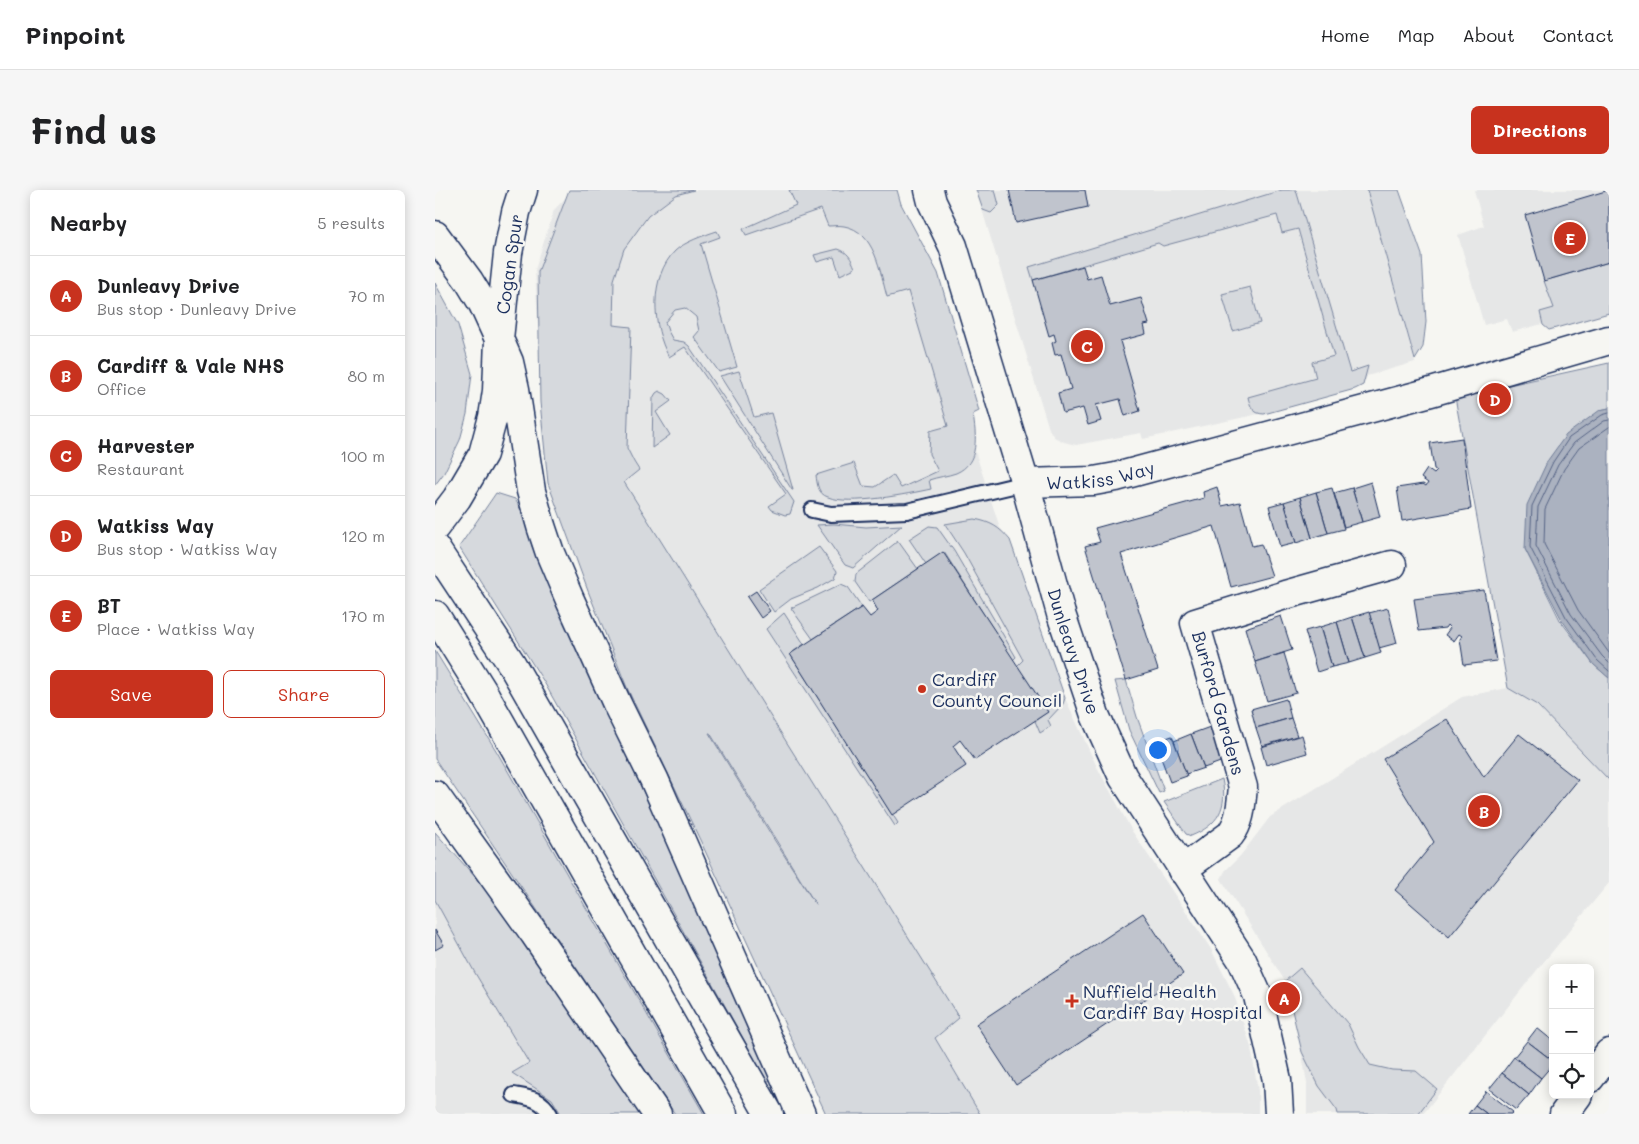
<!DOCTYPE html>
<html lang="en">
<head>
<meta charset="utf-8">
<style>
  :root { --surface:#fff; --page:#f6f6f6; --text:#202124; --muted:#757577; --line:#e0e0e0; --accent:#c8321e }
  body { margin:0; font-family:Mali,sans-serif; background:var(--page); color:var(--text) }
  .controls { position:absolute; right:15px; bottom:15px; display:grid; overflow:hidden; border-radius:8px; box-shadow:0 2px 12px #0003 }
  .controls button { width:45px; height:45px; display:grid; place-items:center; padding:0; border:0; border-bottom:1px solid var(--line); background:var(--surface); color:var(--text); font:25px sans-serif }
  .you { position:absolute; left:722px; top:559px; width:18px; height:18px; margin:-12px; border:4px solid #fff; border-radius:50%; background:#1a73e8; box-shadow:0 0 0 8px #1a73e833 }
  .badge { display:grid; place-items:center; width:32px; height:32px; border-radius:50%; background:var(--accent); color:#fff; font-size:16px; font-weight:700 }
  .pin { position:absolute; translate:-50% -50%; border:2px solid #fff; box-shadow:0 1px 5px #0006 }
  .list { margin:0; padding:0; list-style:none }
  h2 { display:flex; justify-content:space-between; align-items:center; height:65px; margin:0; padding:0 20px; font-size:21px }
  h2 small { font-size:16px; font-weight:400; color:var(--muted) }
  .list li { display:grid; grid-template-columns:32px 1fr auto; gap:15px; align-items:center; box-sizing:border-box; height:80px; padding:0 20px; border-top:1px solid var(--line) }
  .list b { display:block; font-size:19px; white-space:nowrap }
  .list p { margin:0; font-size:16px; white-space:nowrap; color:var(--muted) }
  .list em { font-size:16px; font-style:normal; color:var(--muted) }
  .actions { display:flex; gap:10px; padding:15px 20px }
  .actions a { flex:1; padding:11px 0; border:1px solid var(--accent); border-radius:8px; text-align:center; font-size:18px; color:var(--accent) }
  .actions .main { background:var(--accent); color:#fff }
  .icon { flex:none; width:28px; height:28px; fill:none; stroke:currentColor; stroke-width:2; stroke-linecap:round; stroke-linejoin:round }
  .map { position:relative; flex:none; width:1174px; height:924px; overflow:hidden; border-radius:8px }
  header { display:flex; align-items:center; gap:30px; box-sizing:border-box; height:70px; padding:0 25px; background:var(--surface); border-bottom:1px solid var(--line) }
  header strong { font-size:24px }
  nav { display:flex; gap:28px; margin-inline-start:auto; font-size:18px }
  .intro { display:flex; align-items:center; justify-content:space-between; box-sizing:border-box; height:120px; padding:0 30px }
  h1 { margin:0; font-size:35px }
  .button { padding:12px 22px; border-radius:8px; background:var(--accent); color:#fff; font-size:18px; font-weight:700 }
  main { display:flex; gap:30px; padding:0 30px }
  aside { flex:1; background:var(--surface); border-radius:8px; box-shadow:0 2px 12px #0003 }
  .map>svg:first-child { display:block }
  .built { fill:#e6e7e7 }
  .green { fill:#d6d9dd; stroke:#78849e; fill-rule:evenodd }
  .water { fill:#abb2c0; stroke:#717e99 }
  .lines { fill:none; stroke-linecap:round; stroke-linejoin:round }
  .shore { stroke:#556385; stroke-width:1 }
  .building { fill:#c0c4cd; stroke:#1b2f5e }
  .service-casing { stroke:#1b2f5e; stroke-width:18 }
  .minor-casing { stroke:#1b2f5e; stroke-width:31 }
  .primary-casing { stroke:#1b2f5e; stroke-width:31 }
  .service { stroke:#f6f6f2; stroke-width:14 }
  .minor { stroke:#f6f6f2; stroke-width:28 }
  .primary { stroke:#f6f6f2; stroke-width:28 }
  .poi-dot { fill:#c8321e; stroke:#f6f6f2; stroke-width:2 }
  .labels { text-anchor:middle; dominant-baseline:central; stroke-width:5; stroke-linejoin:round; paint-order:stroke }
  .street-label { font-size:18px; fill:#1b2f5e; stroke:#f6f6f2 }
  .poi-label { font-size:18px; fill:#1b2f5e; stroke:#f6f6f2; text-anchor:start }
</style>
</head>
<body>
<header>
<strong>Pinpoint</strong>
<nav><a>Home</a><a>Map</a><a>About</a><a>Contact</a></nav>
</header>
<div class="intro"><h1>Find us</h1><a class="button">Directions</a></div>
<main>
<aside>
<h2>Nearby<small>5 results</small></h2>
<ul class="list">
<li><span class="badge">A</span><div><b>Dunleavy Drive</b><p>Bus stop · Dunleavy Drive</p></div><em>70 m</em></li>
<li><span class="badge">B</span><div><b>Cardiff &amp; Vale NHS</b><p>Office</p></div><em>80 m</em></li>
<li><span class="badge">C</span><div><b>Harvester</b><p>Restaurant</p></div><em>100 m</em></li>
<li><span class="badge">D</span><div><b>Watkiss Way</b><p>Bus stop · Watkiss Way</p></div><em>120 m</em></li>
<li><span class="badge">E</span><div><b>BT</b><p>Place · Watkiss Way</p></div><em>170 m</em></li>
</ul>
<div class="actions"><a class="main">Save</a><a>Share</a></div>
</aside>
<div class="map">
<svg width="1174" height="924" viewBox="0 0 1174 924">
  <rect width="100%" height="100%" fill="#f6f6f2"/>
  <filter id="ink" filterUnits="userSpaceOnUse"><feTurbulence type="fractalNoise" baseFrequency=".02" numOctaves="2"/><feDisplacementMap in="SourceGraphic" scale="10" xChannelSelector="R" yChannelSelector="G"/><feConvolveMatrix kernelMatrix="1 2 1 2 8 2 1 2 1" color-interpolation-filters="sRGB"/></filter>
  <g filter="url(#ink)">
    <g class="built">
      <polygon points="138,0 462,0 466,14 503,83 544,221 538,224 541,241 540,261 565,338 575,350 630,508 662,577 697,641 776,759 799,805 816,857 823,901 823,924 545,924 500,848 523,828 105,171 100,80 119,20"/>
      <polygon points="541,0 932,0 980,172 932,186 928,195 920,199 829,224 824,224 708,249 706,243 641,255 629,252 619,247 614,239"/>
      <polygon points="1039,0 1174,0 1174,116 1077,142 1072,129 1049,135 1023,45 1049,36"/>
      <polygon points="1073,498 1102,515 1174,590 1174,693 1102,780 988,924 872,924 872,893 861,831 850,791 786,689 790,681 806,665 835,627 1027,507"/>
      <polygon points="0,710 40,783 94,873 77,883 117,909 126,924 0,924"/>
    </g>
    <g class="green">
      <path d="M 134,0 L 259,0 L 241,5 L 213,26 L 189,59 L 179,90 L 178,135 L 196,137 L 192,258 L 199,272 L 204,280 L 189,292 L 524,828 L 500,848 L 545,924 L 391,924 L 266,652 L 193,500 L 153,401 L 113,293 L 105,212 L 103,82 ZM 274,543 L 275,543 L 381,715 L 340,651 Z"/>
      <path d="M 354,0 L 462,0 L 466,14 L 503,83 L 544,221 L 538,224 C 541,245 545,273 521,283 C 513,286 502,287 494,290 L 496,299 C 473,304 414,316 393,307 C 383,304 382,294 381,285 L 419,273 L 428,296 L 440,297 L 458,285 L 466,298 L 503,281 L 494,264 L 495,241 L 513,236 L 473,101 L 452,107 C 445,82 440,41 409,36 C 404,35 398,36 393,36 L 386,19 L 311,45 L 308,39 L 361,15 Z"/>
      <polygon points="541,0 560,0 564,15 556,23 548,20"/>
      <path d="M 847,0 L 861,0 L 915,182 L 933,176 L 928,195 L 920,199 L 829,224 C 818,224 815,216 813,207 L 881,188 L 877,172 L 899,166 L 863,39 L 847,43 L 842,25 L 728,56 L 723,53 L 598,90 L 594,77 Z"/>
      <polygon points="932,0 964,0 987,65 991,132 988,157 980,170"/>
      <path d="M 282,41 L 285,47 L 266,54 L 302,177 L 284,182 L 259,147 L 264,141 L 261,127 L 250,118 L 240,120 L 230,132 L 233,141 L 238,150 L 249,152 L 254,156 L 359,312 L 355,324 L 350,325 L 337,320 L 334,316 L 351,304 L 250,157 L 234,167 C 217,137 214,87 240,61 C 249,52 270,45 282,41 Z"/>
      <path d="M 403,59 C 413,62 416,68 420,78 L 405,85 L 399,67 L 382,72 L 379,65 Z"/>
      <polygon points="1174,72 1174,123 1114,140 1108,135 1105,122 1119,118 1109,91"/>
      <polygon points="0,93 23,135 37,184 32,224 25,250 9,283 0,295"/>
      <polygon points="815,97 825,133 798,141 787,104"/>
      <polygon points="1174,173 1174,218 1165,220 1090,359 1125,430 1158,474 1174,488 1174,590 1102,515 1073,498 1020,207"/>
      <polygon points="304,181 319,227 336,223 358,300 357,300 285,186"/>
      <polygon points="224,201 230,204 236,211 221,222 235,245 217,258 218,208 221,203"/>
      <polygon points="61,303 80,309 87,322 97,356 125,422 342,890 332,891 109,492 24,357"/>
      <path d="M 539,329 C 556,332 564,337 575,350 L 630,508 L 628,514 L 613,530 L 616,536 L 605,543 L 600,531 L 612,522 L 582,476 L 588,470 L 529,363 L 510,334 Z"/>
      <polygon points="399,334 431,337 467,335 418,378 410,375 382,335"/>
      <polygon points="494,336 502,337 519,361 581,467 578,470 509,362 491,374 474,349"/>
      <polygon points="463,351 483,379 434,412 420,392 421,384"/>
      <polygon points="384,357 402,381 400,388 383,398 356,409 339,422 324,399"/>
      <polygon points="406,394 413,397 427,417 378,449 356,418"/>
      <polygon points="349,423 369,454 355,464 463,633 460,636 331,439"/>
      <polygon points="0,461 62,562 269,924 240,924 0,569"/>
      <polygon points="691,490 702,527 729,601 724,603 694,540 680,491"/>
      <path d="M 787,589 C 793,618 783,635 756,646 L 751,644 L 729,612 Z"/>
      <polygon points="0,642 57,706 209,924 126,924 117,909 77,883 94,873 40,783 0,710"/>
      <polygon points="865,778 913,834 924,857 935,875 957,880 981,881 1002,899 983,924 903,924 902,920 884,896 867,862 850,791"/>
    </g>
    <polygon class="water" points="1174,218 1174,488 1158,474 1127,430 1090,359 1092,315 1113,270 1131,245 1165,220"/>
    <g class="lines">
      <g class="shore">
        <polyline points="1174,223 1167,225 1134,248 1118,272 1097,316 1095,357 1131,427 1162,470 1174,481"/>
        <polyline points="1174,230 1169,231 1139,253 1123,275 1103,317 1101,356 1136,424 1167,466 1174,473"/>
        <polyline points="1174,237 1144,258 1129,279 1110,319 1109,354 1143,420 1174,463"/>
      </g>
    </g>
    <g class="building">
      <polygon points="574,0 650,0 653,17 581,33"/>
      <polygon points="1174,0 1174,72 1109,91 1090,25"/>
      <polygon points="648,76 652,89 666,85 675,116 706,108 714,134 709,135 711,144 685,151 705,221 690,226 685,209 661,215 666,231 653,235 648,218 628,223 623,203 636,199 626,164 620,165 617,153 621,151 619,144 614,146 598,90"/>
      <polygon points="1027,248 1036,319 967,331 962,298 988,294 991,296 993,293 986,288 992,279 999,284 1002,281 999,279 995,253"/>
      <polygon points="936,292 945,327 927,332 917,298"/>
      <polygon points="782,297 787,316 805,312 817,356 826,354 837,386 796,397 779,336 686,364 723,480 691,490 650,356 665,352 660,338 769,308 768,302"/>
      <polygon points="897,298 909,339 893,343 881,302"/>
      <polygon points="917,298 927,332 909,337 899,303"/>
      <polygon points="881,302 893,343 877,348 865,307"/>
      <polygon points="865,307 877,348 861,353 849,312"/>
      <polygon points="849,312 861,353 845,357 834,316"/>
      <polygon points="508,362 613,522 540,570 525,550 518,556 531,576 457,625 355,464 427,417 435,427 443,421 437,410"/>
      <polygon points="1049,400 1061,471 1029,475 1025,449 1027,446 1024,444 1019,451 1010,445 1015,438 1012,435 1010,438 984,441 979,409"/>
      <polygon points="321,401 335,421 326,428 312,407"/>
      <polygon points="953,418 962,453 944,458 934,423"/>
      <polygon points="934,422 946,463 930,468 917,427"/>
      <polygon points="846,426 857,460 820,472 810,438"/>
      <polygon points="917,427 930,468 914,473 902,432"/>
      <polygon points="902,432 914,473 897,477 885,437"/>
      <polygon points="885,437 897,477 882,482 870,441"/>
      <polygon points="849,463 861,503 832,511 820,472"/>
      <polygon points="851,509 856,528 821,538 816,519"/>
      <polygon points="856,528 862,546 827,556 821,538"/>
      <polygon points="1012,529 1049,587 1084,544 1143,590 1014,747 960,700 999,652 948,569"/>
      <polygon points="775,537 788,571 769,578 756,544"/>
      <polygon points="756,544 769,578 751,584 739,551"/>
      <polygon points="867,545 872,563 831,575 826,557"/>
      <polygon points="737,546 752,586 735,592 720,552"/>
      <polygon points="708,723 748,784 581,895 541,834"/>
      <polygon points="0,740 9,755 0,760"/>
      <polygon points="1102,838 1118,851 1118,871 1092,851"/>
      <polygon points="1092,851 1118,871 1118,874 1106,888 1079,867"/>
      <polygon points="1079,867 1106,888 1094,905 1067,883"/>
      <polygon points="1067,883 1094,905 1081,920 1054,899"/>
      <polygon points="1051,901 1078,922 1076,924 1052,924 1040,915"/>
      <polygon points="1040,915 1052,924 1033,924"/>
    </g>
    <g class="lines">
      <g class="service-casing">
        <g id="service">
          <polyline points="377,320 396,324 472,321 590,293"/>
          <path d="M 79,905 C 95,908 107,909 115,924"/>
        </g>
      </g>
      <g class="minor-casing">
        <g id="minor">
          <path id="s1" d="M 494,0 L 497,12 L 518,56 L 590,293 L 626,424 L 660,525 L 688,587 L 807,770 L 823,806 L 842,890 L 844,924"/>
          <path id="s2" d="M 590,293 L 659,291 L 681,287 L 996,202 L 1174,150"/>
          <path d="M 747,680 L 795,645 C 806,631 806,614 808,597 L 760,433 L 850,405 L 957,375"/>
          <polyline points="1155,888 1174,863"/>
          <polyline points="1129,924 1143,905"/>
        </g>
      </g>
      <g class="primary-casing">
        <g id="primary">
          <polyline points="88,0 81,22 73,63 64,149 74,172 80,199 96,301 106,336 115,363 135,410 183,516 219,589 366,924"/>
          <polyline points="0,45 34,91 48,114 64,149 62,201 58,227 48,264 22,308 0,337"/>
          <polyline points="0,358 76,473 334,924"/>
          <polyline points="0,425 47,500 288,924"/>
          <polyline points="0,605 99,743 222,924"/>
        </g>
      </g>
      <use href="#service" class="service"/>
      <use href="#minor" class="minor"/>
      <use href="#primary" class="primary"/>
    </g>
  </g>
  <g class="poi-dot">
    <circle cx="487" cy="499" r="5"/>
    <path d="M634.5 803.5h5v5h5v5h-5v5h-5v-5h-5v-5h5z"/>
  </g>
  <g class="labels">
    <g class="street-label">
      <text transform="translate(74 74) rotate(-82)">Cogan Spur</text>
      <text stroke="none"><textPath href="#s2" startOffset="76">Watkiss Way</textPath></text>
      <text stroke="none"><textPath href="#s1" startOffset="484">Dunleavy Drive</textPath></text>
      <text transform="translate(784 513) rotate(74)">Burford Gardens</text>
    </g>
    <g class="poi-label">
      <text x="497" y="489">Cardiff<tspan x="497" dy="21">County Council</tspan></text>
      <text x="648" y="801">Nuffield Health<tspan x="648" dy="21">Cardiff Bay Hospital</tspan></text>
    </g>
  </g>
</svg>
<div class="controls">
<button>+</button>
<button>−</button>
<button><svg class="icon" aria-label="locate" viewBox="0 0 24 24"><circle cx="12" cy="12" r="6"/><path d="M12 2v4M12 18v4M2 12h4M18 12h4"/></svg></button>
</div>
<div class="you"></div>
<div class="pin badge" style="left:849px;top:808px">A</div>
<div class="pin badge" style="left:1049px;top:621px">B</div>
<div class="pin badge" style="left:652px;top:156px">C</div>
<div class="pin badge" style="left:1060px;top:209px">D</div>
<div class="pin badge" style="left:1135px;top:48px">E</div>
</div>
</main>
</body>
</html>
